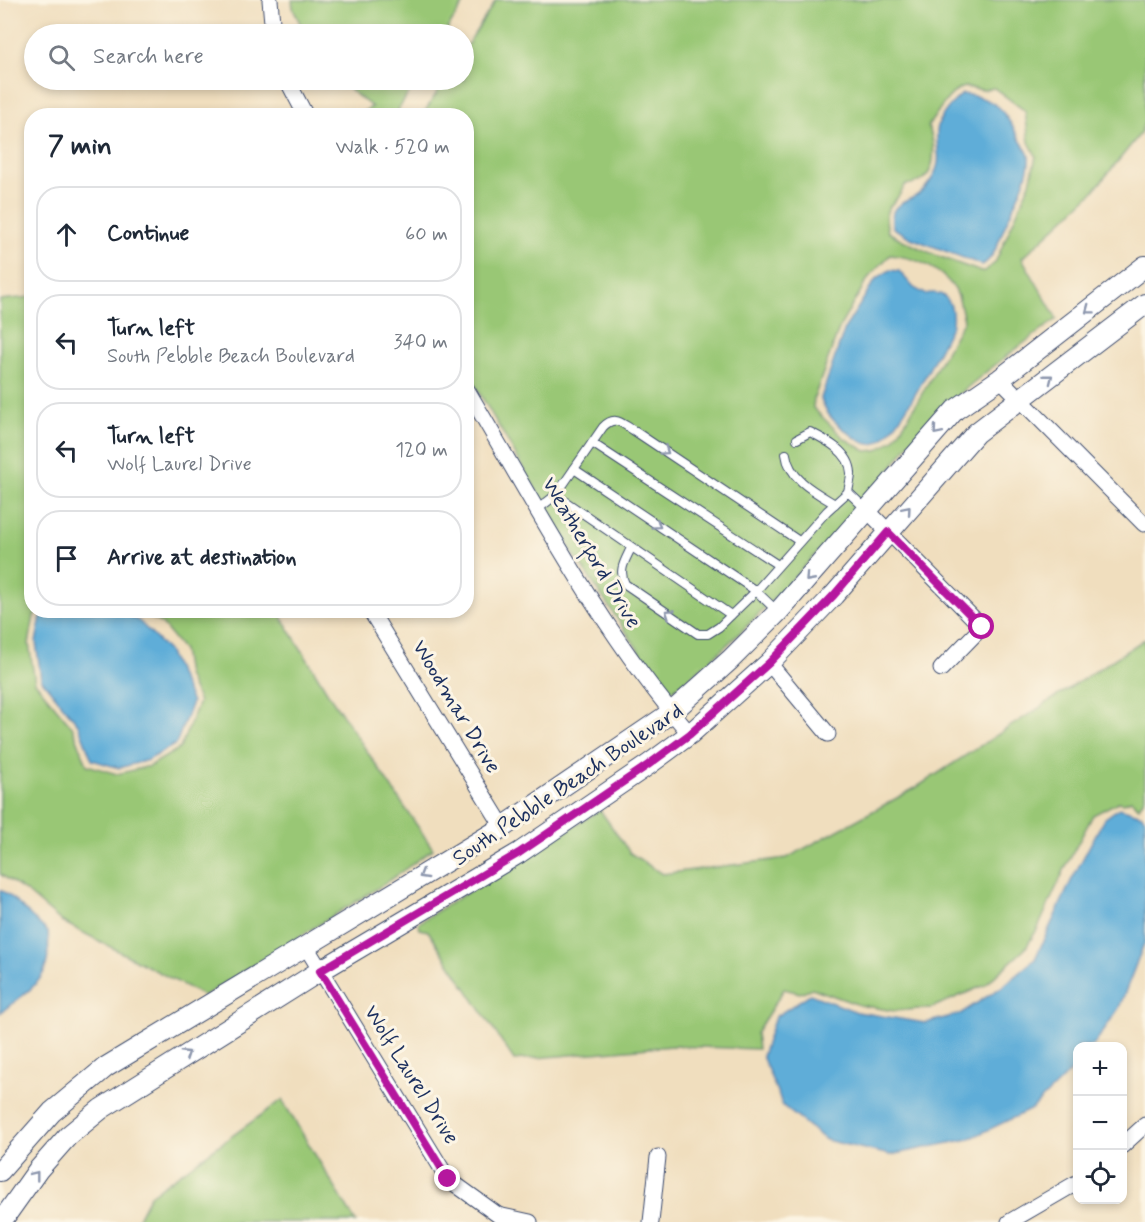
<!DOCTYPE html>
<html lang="en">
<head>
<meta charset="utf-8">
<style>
  :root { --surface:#fff; --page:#f2f2f3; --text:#1f2937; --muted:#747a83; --line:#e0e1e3 }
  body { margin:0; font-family:Mynerve,sans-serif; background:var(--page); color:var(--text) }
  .controls { position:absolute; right:18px; bottom:18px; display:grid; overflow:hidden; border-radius:12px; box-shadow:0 3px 9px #0003 }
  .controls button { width:54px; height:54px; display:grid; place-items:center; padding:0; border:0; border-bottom:2px solid var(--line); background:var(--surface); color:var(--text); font:30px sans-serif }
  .stop { position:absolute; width:18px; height:18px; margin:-14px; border:4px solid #b5179e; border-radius:50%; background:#fff }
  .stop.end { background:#b5179e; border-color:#fff; box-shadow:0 2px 6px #0008 }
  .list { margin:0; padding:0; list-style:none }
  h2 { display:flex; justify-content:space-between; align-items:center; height:78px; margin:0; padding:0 24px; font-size:26px }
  h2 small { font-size:20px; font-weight:400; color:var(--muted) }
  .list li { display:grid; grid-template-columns:39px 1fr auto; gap:18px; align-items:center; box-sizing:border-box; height:96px; margin:0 12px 12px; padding:0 12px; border:2px solid var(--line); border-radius:24px }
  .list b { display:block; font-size:22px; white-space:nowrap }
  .list p { margin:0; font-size:20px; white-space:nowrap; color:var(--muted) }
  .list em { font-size:20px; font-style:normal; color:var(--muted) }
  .icon { flex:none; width:33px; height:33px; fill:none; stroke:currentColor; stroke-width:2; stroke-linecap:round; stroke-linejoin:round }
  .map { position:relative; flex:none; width:1145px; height:1222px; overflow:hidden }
  .search { position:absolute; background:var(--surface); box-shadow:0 3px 9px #0003; left:24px; top:24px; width:450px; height:66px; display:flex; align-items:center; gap:15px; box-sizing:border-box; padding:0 21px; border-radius:33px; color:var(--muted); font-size:22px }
  .panel { position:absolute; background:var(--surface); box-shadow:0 3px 9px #0003; left:24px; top:108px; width:450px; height:510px; border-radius:24px }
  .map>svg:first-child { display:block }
  .green { fill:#99c775; stroke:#5a7b6a; stroke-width:1.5; fill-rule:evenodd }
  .water { fill:#5eadd8; stroke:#3c6e9b; stroke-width:1.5 }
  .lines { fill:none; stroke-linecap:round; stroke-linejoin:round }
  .service-casing { stroke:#3b496c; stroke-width:10 }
  .minor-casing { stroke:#3b496c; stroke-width:17 }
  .tertiary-casing { stroke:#3b496c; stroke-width:22 }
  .service { stroke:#fff; stroke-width:8 }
  .minor { stroke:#fff; stroke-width:15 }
  .tertiary { stroke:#fff; stroke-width:20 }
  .oneway { stroke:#8d97ae }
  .route { stroke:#b5179e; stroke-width:8 }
  .labels { text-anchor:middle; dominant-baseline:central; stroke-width:6; stroke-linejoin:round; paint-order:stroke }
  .street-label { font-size:22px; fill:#1b2f5e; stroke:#fcf5e5 }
</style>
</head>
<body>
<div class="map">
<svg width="1145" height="1222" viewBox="0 0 1145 1222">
  <rect width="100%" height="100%" fill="#fcf5e5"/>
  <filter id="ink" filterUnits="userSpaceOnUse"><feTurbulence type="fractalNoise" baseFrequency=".0167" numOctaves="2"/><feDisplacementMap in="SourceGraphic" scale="12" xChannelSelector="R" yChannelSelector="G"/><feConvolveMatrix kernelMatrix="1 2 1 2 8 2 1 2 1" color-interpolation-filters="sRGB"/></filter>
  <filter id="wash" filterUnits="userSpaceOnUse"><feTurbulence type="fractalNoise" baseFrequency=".008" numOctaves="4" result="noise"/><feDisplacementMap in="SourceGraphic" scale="24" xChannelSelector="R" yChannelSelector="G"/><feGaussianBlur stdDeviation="1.35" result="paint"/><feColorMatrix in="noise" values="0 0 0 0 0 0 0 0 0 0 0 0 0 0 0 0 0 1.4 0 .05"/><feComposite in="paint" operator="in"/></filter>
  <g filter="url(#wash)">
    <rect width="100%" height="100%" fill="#f0debe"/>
    <g class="green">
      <polygon points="292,0 466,0 444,34 305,34 293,8"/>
      <path d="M 496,0 L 1145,0 L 1145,121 L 1140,134 L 1092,193 L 1022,258 L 1057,319 C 1007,355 958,391 917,435 C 900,453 888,475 872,493 C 848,521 823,547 798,573 C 757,617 716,659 668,694 L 576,558 L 467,372 L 466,116 L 422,116 L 445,80 L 464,80 L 464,50 ZM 964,87 L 983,90 L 994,88 L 1025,111 L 1029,142 L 1036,156 L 1030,183 L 995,263 L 984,271 L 979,271 C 948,260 917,249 888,232 C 881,201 895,209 905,185 C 911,184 919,183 924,179 C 937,167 935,141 928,126 C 938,113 947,93 964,87 ZM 890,255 C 914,257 939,267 954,288 C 960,296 961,310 964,320 L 908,418 L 894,439 L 878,450 L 866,451 L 844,438 L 813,408 L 814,398 L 840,326 L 869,277 Z"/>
      <polygon points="337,80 417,80 398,110 402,116 357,115 372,107"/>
      <polygon points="31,297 32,610 37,611 34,616 29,644 35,682 73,728 87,765 117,774 150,766 180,748 199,702 187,675 183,650 162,624 140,611 278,611 331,698 433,849 386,883 204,996 61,921 28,893 0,874 0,300"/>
      <polygon points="1145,639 1145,797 1139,807 1131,800 1124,803 1118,802 1093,815 1066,866 1038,928 1025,949 985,985 931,1008 894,1011 859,1005 812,988 800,993 784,989 756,1033 758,1049 672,1046 514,1060 428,931 420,929 418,923 600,810 630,853 662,874 787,858 917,787"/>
      <polygon points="282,1100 356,1222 136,1222 150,1195"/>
    </g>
    <g class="water">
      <path d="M 962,94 C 996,97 1005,111 1020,140 C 1023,145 1028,151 1029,156 C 1032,171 1011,211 1005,226 C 999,239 995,258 982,265 L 911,238 L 893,228 C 887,201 906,205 921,192 C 926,188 930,182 933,177 C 943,158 936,151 937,132 C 938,116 952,103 962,94 Z"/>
      <path d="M 890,270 L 899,271 L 914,288 L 925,294 C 948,289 954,305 952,325 C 939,349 897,439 874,444 C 866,446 855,438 849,433 C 836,424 824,413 821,398 L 845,328 L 876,279 Z"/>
      <polygon points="51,610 119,611 139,621 168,651 192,702 176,744 148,760 119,768 92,760 78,724 41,679 36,642 41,617"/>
      <polygon points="1119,808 1142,815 1145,819 1145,941 1119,1008 1093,1046 1078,1046 1077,1065 1032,1109 969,1139 890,1155 826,1140 783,1106 762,1056 775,1017 810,994 857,1012 925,1023 960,1014 1002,987 1035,959 1072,879 1104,819"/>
      <path d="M 0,890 L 9,895 L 48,932 C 52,981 35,985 0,1013 Z"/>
    </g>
  </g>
  <g filter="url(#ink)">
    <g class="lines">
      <g class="service-casing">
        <g id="service">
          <path d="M 797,439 L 810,432 C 826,440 850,452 851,473 C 851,479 849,486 848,492"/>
          <polyline points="592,443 778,565"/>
          <path d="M 786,454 C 789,479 815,492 835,504"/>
          <polyline points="574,469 756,591 777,611"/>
          <path d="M 556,495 L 603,427 C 615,415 621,423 633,430 L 799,541"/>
          <polyline points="538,509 556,495 731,615"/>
          <path d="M 631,548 C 625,561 618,570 625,584 L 698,634 L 708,634 L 719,627 L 756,591 L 827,511 L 848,492 L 866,509"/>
        </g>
      </g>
      <g class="minor-casing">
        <g id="minor">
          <polyline points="270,0 273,34"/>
          <polyline points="287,80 306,116"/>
          <polyline points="1000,379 1144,524"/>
          <path d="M 466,388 C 536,506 600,630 690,734"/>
          <polyline points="867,510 982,627 941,669"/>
          <polyline points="370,610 503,827"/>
          <polyline points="769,663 828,734"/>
          <polyline points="305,945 448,1179 498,1215 530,1222"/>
          <polyline points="1122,1146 1145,1125"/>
          <polyline points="651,1222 658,1157"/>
          <polyline points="1009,1222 1078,1182"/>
        </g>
      </g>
      <g class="tertiary-casing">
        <g id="tertiary">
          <polyline points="0,1171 52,1112 106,1067 503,827 672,712 730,660 778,612 955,410 1000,379 1145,266"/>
          <polyline points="1,1222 38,1170 68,1136 101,1109 320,971 519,853 648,765 690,734 769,663 834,595 976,433 1145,304"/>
        </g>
      </g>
      <use href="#service" class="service"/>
      <use href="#minor" class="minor"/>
      <use href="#tertiary" class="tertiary"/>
    </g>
    <defs><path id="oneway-chevron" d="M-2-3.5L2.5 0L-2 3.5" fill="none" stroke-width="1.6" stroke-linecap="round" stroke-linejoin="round" transform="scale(1.5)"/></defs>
    <g class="oneway">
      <use href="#oneway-chevron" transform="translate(1089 310) rotate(143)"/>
      <use href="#oneway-chevron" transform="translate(1049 378) rotate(-38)"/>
      <use href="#oneway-chevron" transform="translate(937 431) rotate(131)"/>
      <use href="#oneway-chevron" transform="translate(665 451) rotate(34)"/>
      <use href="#oneway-chevron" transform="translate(907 510) rotate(-49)"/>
      <use href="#oneway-chevron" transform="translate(657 525) rotate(34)"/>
      <use href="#oneway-chevron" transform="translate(809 578) rotate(132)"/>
      <use href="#oneway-chevron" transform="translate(669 613) rotate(-146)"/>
      <use href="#oneway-chevron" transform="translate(423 875) rotate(149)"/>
      <use href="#oneway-chevron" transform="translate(186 1054) rotate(-33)"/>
      <use href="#oneway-chevron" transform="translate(35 1175) rotate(-52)"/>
    </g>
  </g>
  <g class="lines" filter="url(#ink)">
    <polyline class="route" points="448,1179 320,971 519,853 648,765 690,734 769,663 834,595 888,532 982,627"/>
  </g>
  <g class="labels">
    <g class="street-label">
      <text transform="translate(591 553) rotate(59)">Weatherford Drive</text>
      <text transform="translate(456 707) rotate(59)">Woodmar Drive</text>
      <text transform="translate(568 785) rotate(-34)">South Pebble Beach Boulevard</text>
      <text transform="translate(411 1075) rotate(58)">Wolf Laurel Drive</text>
    </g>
  </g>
</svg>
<div class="controls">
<button>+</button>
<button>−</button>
<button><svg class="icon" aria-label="locate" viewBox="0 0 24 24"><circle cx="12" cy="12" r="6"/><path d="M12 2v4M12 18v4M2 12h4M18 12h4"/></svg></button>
</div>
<div class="stop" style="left:982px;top:627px"></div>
<div class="stop end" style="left:448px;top:1179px"></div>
<div class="search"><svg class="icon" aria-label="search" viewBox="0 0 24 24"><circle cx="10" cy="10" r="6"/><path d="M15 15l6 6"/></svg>Search here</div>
<section class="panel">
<h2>7 min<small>Walk · 520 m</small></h2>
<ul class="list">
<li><svg class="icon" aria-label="ahead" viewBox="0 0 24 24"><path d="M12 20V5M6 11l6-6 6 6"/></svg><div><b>Continue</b></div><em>60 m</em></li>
<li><svg class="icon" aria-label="left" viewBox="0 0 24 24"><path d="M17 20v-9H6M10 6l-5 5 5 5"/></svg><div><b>Turn left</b><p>South Pebble Beach Boulevard</p></div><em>340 m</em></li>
<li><svg class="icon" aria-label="left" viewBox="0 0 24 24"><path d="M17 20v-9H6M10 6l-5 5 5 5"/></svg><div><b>Turn left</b><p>Wolf Laurel Drive</p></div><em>120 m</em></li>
<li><svg class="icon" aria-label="arrive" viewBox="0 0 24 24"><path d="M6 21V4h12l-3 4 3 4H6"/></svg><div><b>Arrive at destination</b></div></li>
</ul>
</section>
</div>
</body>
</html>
